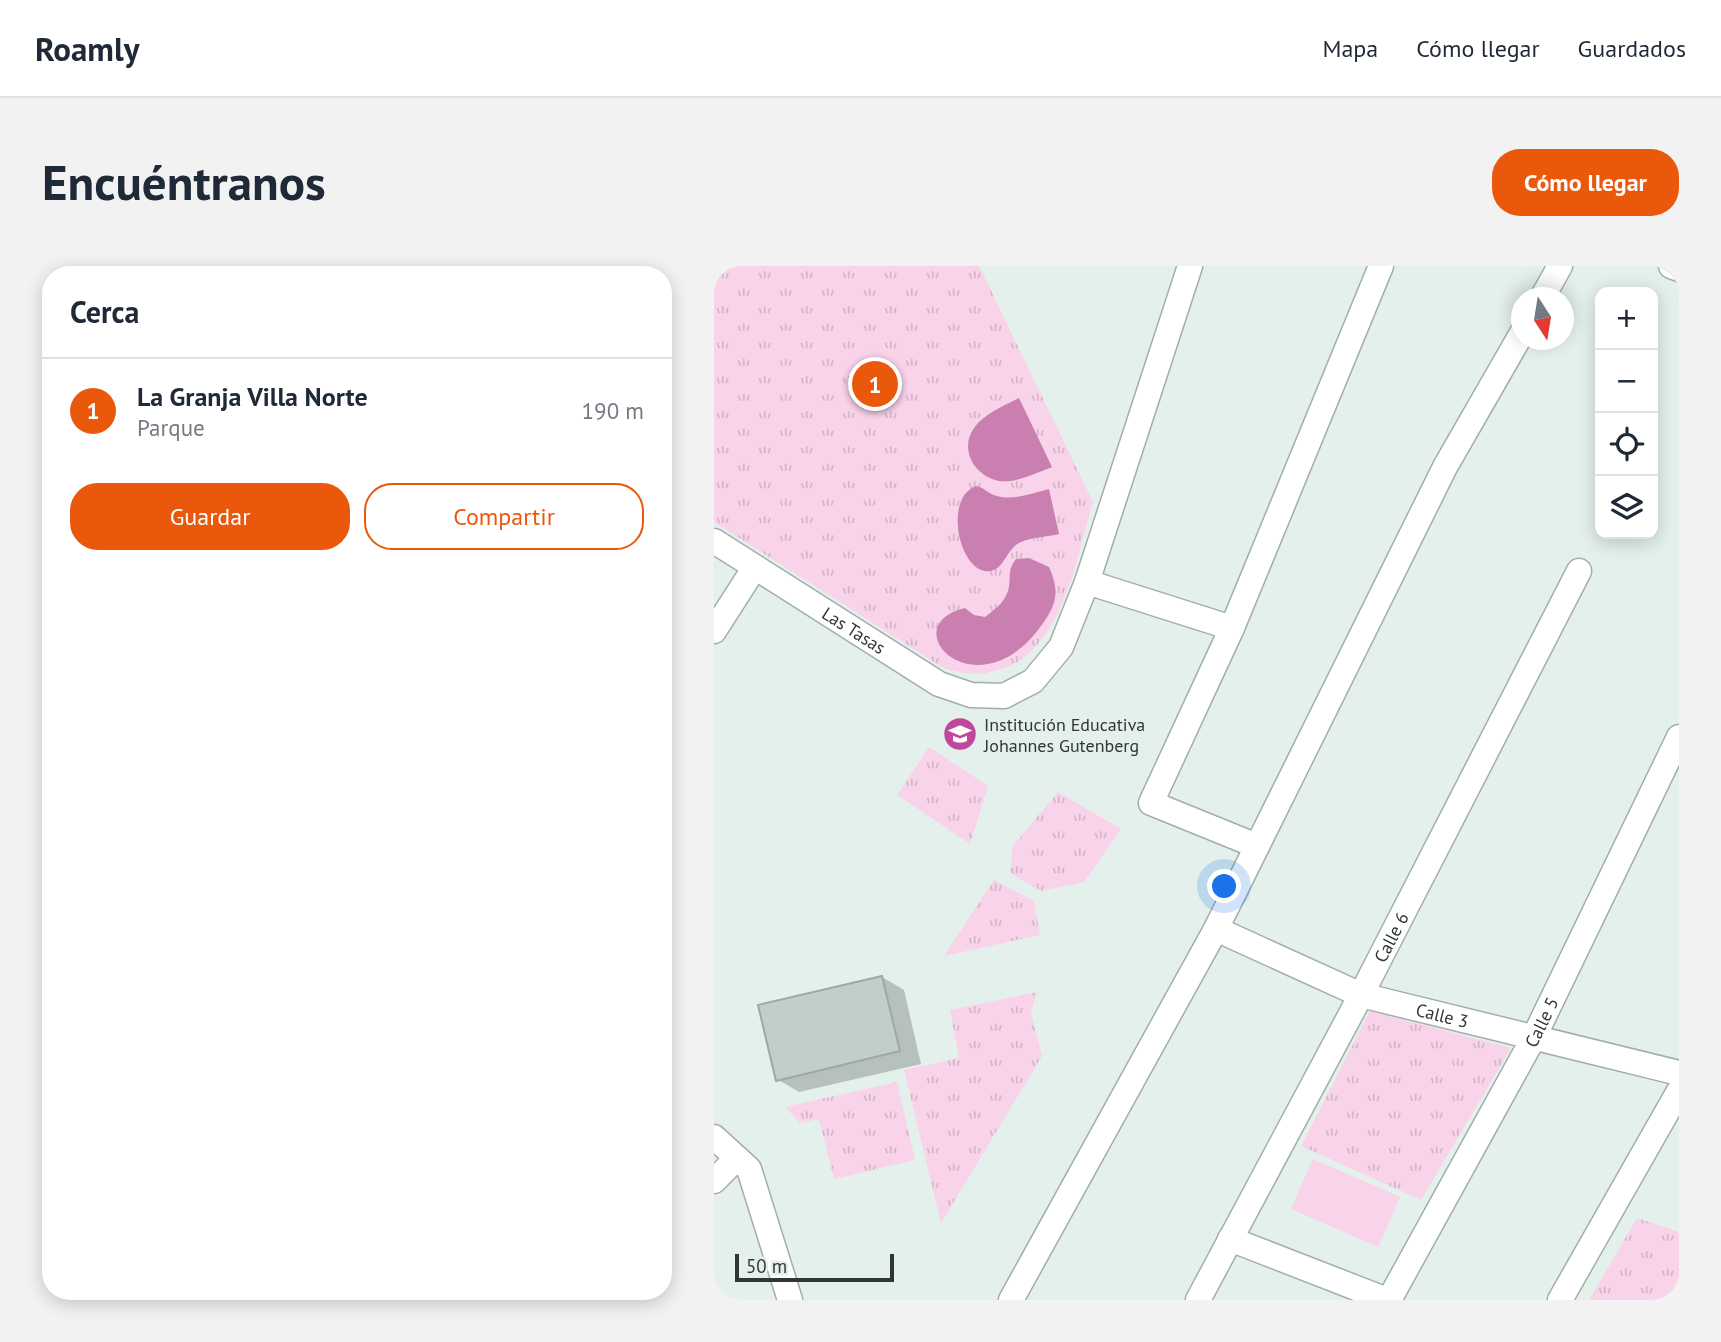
<!DOCTYPE html>
<html lang="es">
<head>
<meta charset="utf-8">
<style>
  :root { --surface:#fff; --page:#f2f2f3; --text:#1f2937; --muted:#747a83; --line:#e0e1e3; --accent:#ea580c }
  body { margin:0; font-family:"PT Sans",sans-serif; background:var(--page); color:var(--text) }
  .controls { position:absolute; right:21px; top:21px; display:grid; overflow:hidden; border-radius:14px; box-shadow:0 4px 18px #0003 }
  .controls button { width:63px; height:63px; display:grid; place-items:center; padding:0; border:0; border-bottom:2px solid var(--line); background:var(--surface); color:var(--text); font:35px sans-serif }
  .compass { position:absolute; left:797px; top:21px; width:63px; height:63px; border-radius:50%; background:var(--surface); box-shadow:0 4px 18px #0003; rotate:168deg }
  .scale { position:absolute; left:21px; bottom:18px; width:159px; box-sizing:border-box; padding-left:7px; border:4px solid #313634; border-top:0; font-size:19px; line-height:24px; white-space:nowrap; color:#313634; -webkit-text-stroke:5px #e4f0ec; paint-order:stroke }
  .you { position:absolute; left:511px; top:621px; width:24px; height:24px; margin:-18px; border:5px solid #fff; border-radius:50%; background:#1a73e8; box-shadow:0 0 0 10px #1a73e833 }
  .badge { display:grid; place-items:center; width:46px; height:46px; border-radius:50%; background:var(--accent); color:#fff; font-size:23px; font-weight:700 }
  .pin { position:absolute; translate:-50% -50%; border:4px solid #fff; box-shadow:0 2px 7px #0006 }
  .list { margin:0; padding:0; list-style:none }
  h2 { display:flex; justify-content:space-between; align-items:center; height:91px; margin:0; padding:0 28px; font-size:30px }
  h2 small { font-size:23px; font-weight:400; color:var(--muted) }
  .list li { display:grid; grid-template-columns:46px 1fr auto; gap:21px; align-items:center; box-sizing:border-box; height:105px; padding:0 28px; border-top:2px solid var(--line) }
  .list b { display:block; font-size:26px; white-space:nowrap }
  .list p { margin:0; font-size:23px; white-space:nowrap; color:var(--muted) }
  .list em { font-size:23px; font-style:normal; color:var(--muted) }
  .actions { display:flex; gap:14px; padding:21px 28px }
  .actions a { flex:1; padding:16px 0; border:2px solid var(--accent); border-radius:28px; text-align:center; font-size:24px; color:var(--accent) }
  .actions .main { background:var(--accent); color:#fff }
  .icon { flex:none; width:38px; height:38px; fill:none; stroke:currentColor; stroke-width:2; stroke-linecap:round; stroke-linejoin:round }
  .map { position:relative; flex:none; width:965px; height:1034px; overflow:hidden; border-radius:28px }
  header { display:flex; align-items:center; gap:42px; box-sizing:border-box; height:98px; padding:0 35px; background:var(--surface); border-bottom:2px solid var(--line) }
  header strong { font-size:33px }
  nav { display:flex; gap:38px; margin-inline-start:auto; font-size:24px }
  .intro { display:flex; align-items:center; justify-content:space-between; box-sizing:border-box; height:168px; padding:0 42px }
  h1 { margin:0; font-size:49px }
  .button { padding:18px 32px; border-radius:28px; background:var(--accent); color:#fff; font-size:24px; font-weight:700 }
  main { display:flex; gap:42px; padding:0 42px }
  aside { flex:1; background:var(--surface); border-radius:28px; box-shadow:0 4px 18px #0003 }
  .map>svg:first-child { display:block }
  .grass { fill:url(#grass-tufts) }
  .pitch { fill:#f8d3ea }
  .water { fill:#ca7fb1 }
  .shadow { fill:#0003 }
  .building { fill:#c2ceca; stroke:#9da9a5; stroke-width:2 }
  .lines { fill:none; stroke-linecap:round; stroke-linejoin:round }
  .street-casing { stroke:#a2aeaa; stroke-width:27 }
  .street { stroke:#fff; stroke-width:24 }
  .labels { text-anchor:middle; dominant-baseline:central; stroke-width:7; stroke-linejoin:round; paint-order:stroke }
  .street-label { font-size:18px; fill:#313634; stroke:#e4f0ec }
  .poi-label { font-size:18px; fill:#313634; stroke:#e4f0ec; text-anchor:start }
</style>
</head>
<body>
<header>
<strong>Roamly</strong>
<nav><a>Mapa</a><a>Cómo llegar</a><a>Guardados</a></nav>
</header>
<div class="intro"><h1>Encuéntranos</h1><a class="button">Cómo llegar</a></div>
<main>
<aside>
<h2>Cerca<small></small></h2>
<ul class="list">
<li><span class="badge">1</span><div><b>La Granja Villa Norte</b><p>Parque</p></div><em>190 m</em></li>
</ul>
<div class="actions"><a class="main">Guardar</a><a>Compartir</a></div>
</aside>
<div class="map">
<svg width="965" height="1034" viewBox="0 0 965 1034">
  <defs>
    <pattern id="grass-tufts" width="24" height="20" patternUnits="userSpaceOnUse" patternTransform="scale(1.75)"><rect width="24" height="20" fill="#f8d3ea"/><path d="M3 7l-1-3M5 7V3M7 7l1-3M15 17l-1-3M17 17v-4M19 17l1-3" fill="none" stroke="#d5b6c9"/></pattern>
  </defs>
  <rect width="100%" height="100%" fill="#e4f0ec"/>
  <g class="grass">
    <path d="M 0,0 L 265,0 L 379,236 C 362,291 349,387 284,404 C 277,405 270,409 263,408 C 252,408 241,405 231,403 L 0,256 Z"/>
    <polygon points="215,481 274,520 256,578 183,529"/>
    <polygon points="344,526 407,563 370,616 327,625 296,607 299,580"/>
    <polygon points="280,614 320,635 326,669 230,690"/>
    <polygon points="323,726 317,746 328,790 227,957 190,804 245,792 236,744"/>
    <polygon points="656,745 797,782 707,934 587,880"/>
    <polygon points="183,816 201,894 120,913 105,853 86,857 71,841"/>
    <polygon points="923,952 965,966 965,1034 875,1034"/>
  </g>
  <polygon class="pitch" points="599,893 686,931 664,981 577,943"/>
  <g class="water">
    <path d="M 305,132 L 338,201 C 325,206 310,213 296,215 C 268,219 242,188 260,162 C 270,148 289,140 305,132 Z"/>
    <path d="M 262,220 C 270,221 274,228 283,230 C 300,235 318,227 335,223 L 345,268 C 333,271 319,271 307,276 C 293,282 290,303 277,305 C 246,311 228,232 262,220 Z"/>
    <path d="M 315,292 L 335,301 C 346,326 343,338 327,360 C 263,449 177,360 251,342 L 260,349 L 271,351 C 280,344 290,337 294,325 C 298,312 292,306 302,293 Z"/>
  </g>
  <polygon class="shadow" points="168,711 190,724 207,798 85,826 63,813"/>
  <polygon class="building" points="168,710 186,785 62,815 44,739"/>
  <g class="lines">
    <g class="street-casing">
      <g id="street">
        <polyline points="957,0 965,3"/>
        <polyline points="828,32 846,0"/>
        <path id="s1" d="M 0,275 L 225,418 L 257,429 L 290,430 L 319,415 L 347,381 L 373,316 L 476,0"/>
        <polyline points="373,316 518,362"/>
        <polyline points="0,365 41,301"/>
        <polyline points="543,580 437,537 518,362 667,0"/>
        <path id="s2" d="M 502,663 L 647,729 L 965,807"/>
        <polyline points="0,871 35,903 76,1034"/>
        <polyline points="0,915 23,892"/>
        <polyline points="516,973 673,1034"/>
        <polyline points="297,1034 502,663 731,201 808,67"/>
        <path id="s3" d="M 484,1034 L 647,729 L 865,305"/>
        <path id="s4" d="M 675,1034 L 820,771 L 965,471"/>
        <polyline points="846,1034 965,825"/>
      </g>
    </g>
    <use href="#street" class="street"/>
  </g>
  <defs>
    <g id="school-disc" transform="scale(1.75)"><circle r="9.5" fill="#bf479d" stroke="#e4f0ec"/><path d="M0-5L7-2L0 1L-7-2ZM-4 1L0 2.5L4 1V4Q0 6-4 4Z" fill="#fff"/></g>
  </defs>
  <g fill-rule="evenodd">
    <use href="#school-disc" x="246" y="468"/>
  </g>
  <g class="labels">
    <g class="street-label">
      <text stroke="none"><textPath href="#s1" startOffset="166">Las Tasas</textPath></text>
      <text stroke="none"><textPath href="#s3" startOffset="411">Calle 6</textPath></text>
      <text stroke="none"><textPath href="#s2" startOffset="243">Calle 3</textPath></text>
      <text stroke="none"><textPath href="#s4" startOffset="317">Calle 5</textPath></text>
    </g>
    <g class="poi-label">
      <text x="270" y="458">Institución Educativa<tspan x="270" dy="21">Johannes Gutenberg</tspan></text>
    </g>
  </g>
</svg>
<div class="controls">
<button>+</button>
<button>−</button>
<button><svg class="icon" aria-label="locate" viewBox="0 0 24 24"><circle cx="12" cy="12" r="6"/><path d="M12 2v4M12 18v4M2 12h4M18 12h4"/></svg></button>
<button><svg class="icon" aria-label="layers" viewBox="0 0 24 24"><path d="M12 4l9 5-9 5-9-5zM3 14l9 5 9-5"/></svg></button>
</div>
<svg class="compass" viewBox="-18 -18 36 36"><path d="M0-13l5 13h-10z" fill="#e53935"/><path d="M0 13l5-13h-10z" fill="#747a83"/></svg>
<div class="scale">50 m</div>
<div class="you"></div>
<div class="pin badge" style="left:161px;top:118px">1</div>
</div>
</main>
</body>
</html>
